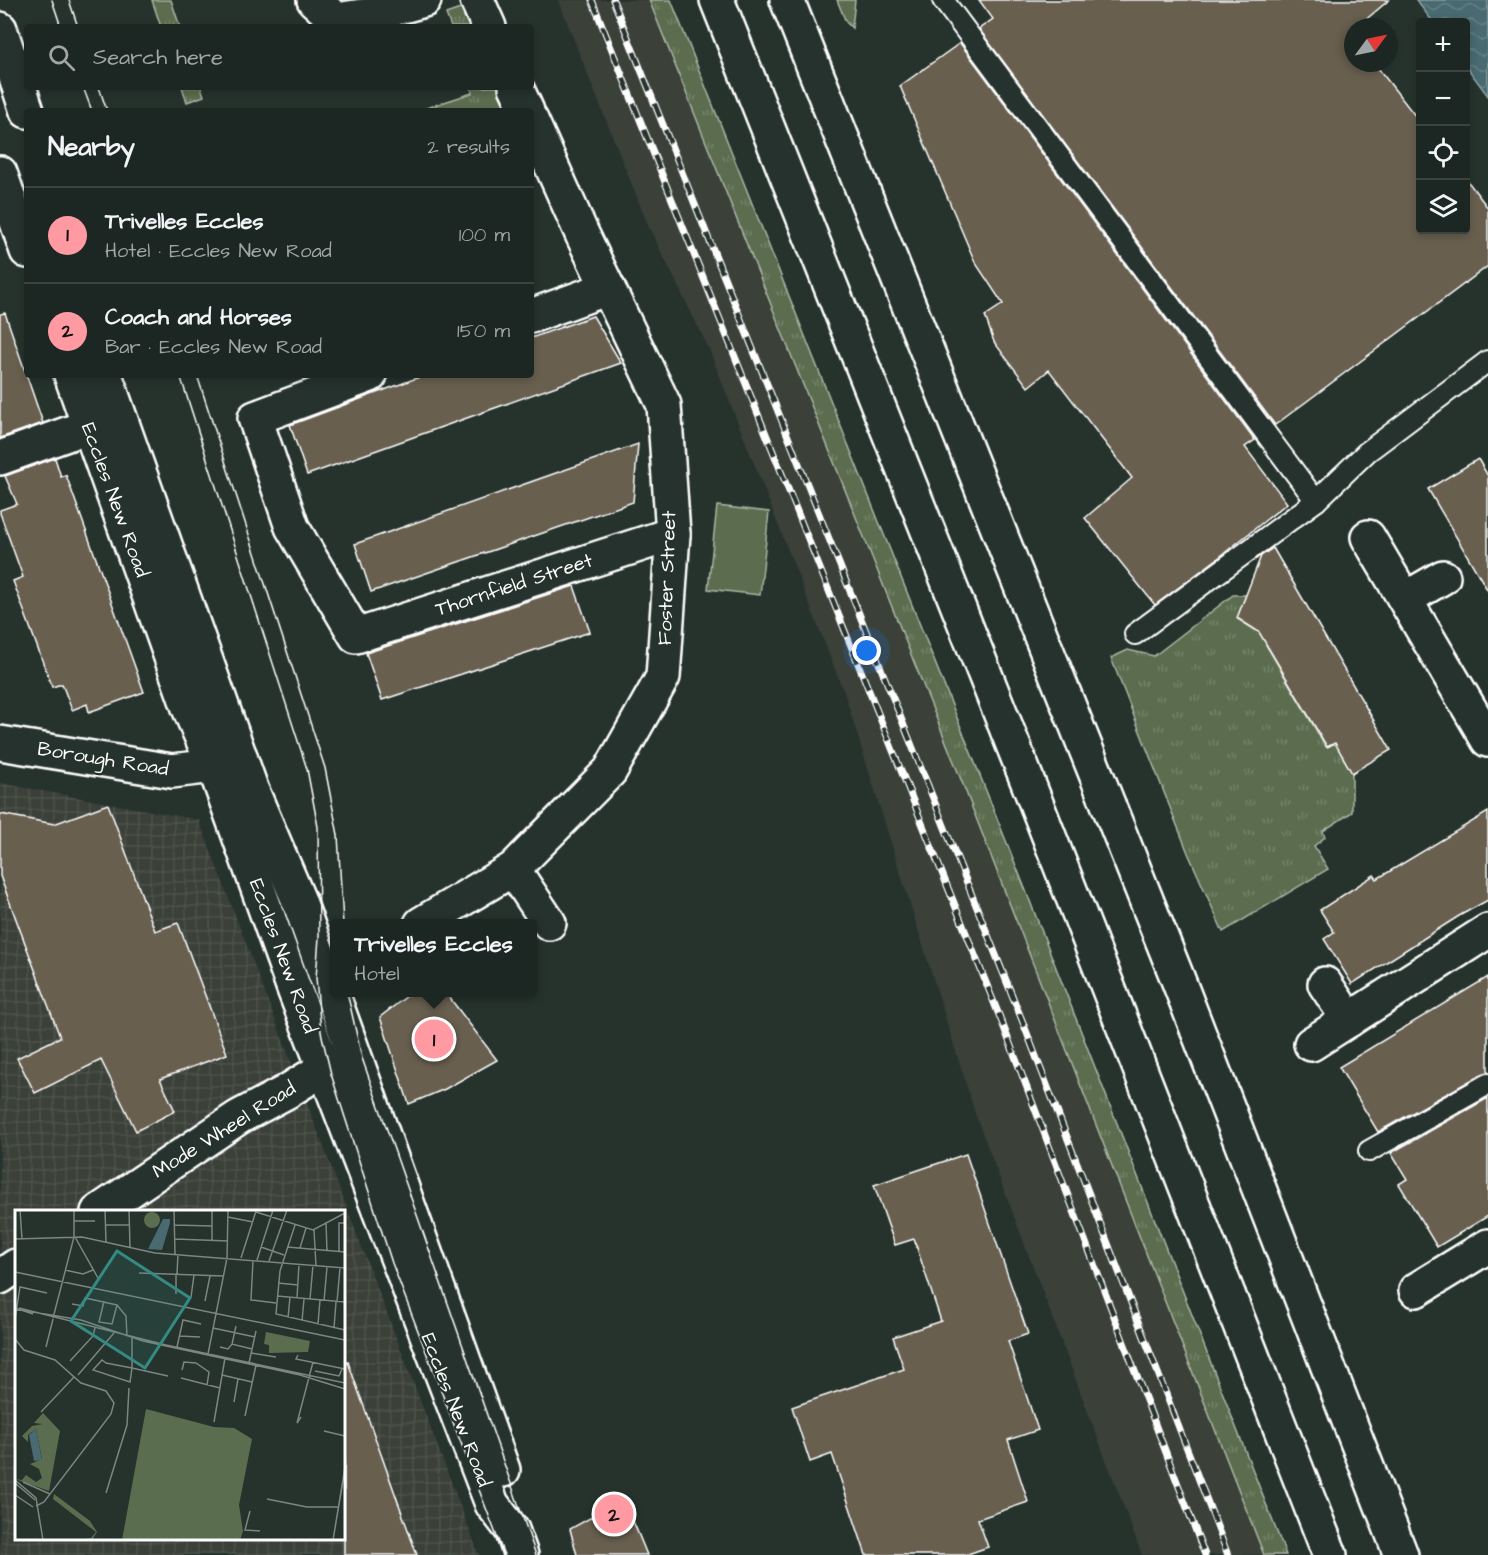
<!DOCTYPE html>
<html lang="en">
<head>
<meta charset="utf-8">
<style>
  :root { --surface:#1c2622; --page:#252e2a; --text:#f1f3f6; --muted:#a0a5a5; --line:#3a4340; --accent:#ff9aa2 }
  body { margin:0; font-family:"Architects Daughter",sans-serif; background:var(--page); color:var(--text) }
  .controls { position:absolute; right:18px; top:18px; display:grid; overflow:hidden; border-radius:6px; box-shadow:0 3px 9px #0003 }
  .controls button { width:54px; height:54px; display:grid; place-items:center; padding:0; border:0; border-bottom:2px solid var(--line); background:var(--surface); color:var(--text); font:30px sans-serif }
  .compass { position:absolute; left:1344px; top:18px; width:54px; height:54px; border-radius:50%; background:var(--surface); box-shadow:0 3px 9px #0003; rotate:57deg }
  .you { position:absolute; left:867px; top:651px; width:21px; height:21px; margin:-15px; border:4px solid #fff; border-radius:50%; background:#1a73e8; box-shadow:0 0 0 9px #1a73e833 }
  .badge { display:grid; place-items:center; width:39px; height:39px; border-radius:50%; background:var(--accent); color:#111; font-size:20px; font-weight:700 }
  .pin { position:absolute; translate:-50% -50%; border:3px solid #fff; box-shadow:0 2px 6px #0006 }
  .popup { position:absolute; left:330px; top:919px; width:207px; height:78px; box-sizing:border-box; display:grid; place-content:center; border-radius:6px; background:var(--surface); filter:drop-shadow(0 2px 4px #0005); font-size:20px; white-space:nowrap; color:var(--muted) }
  .popup b { font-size:22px; color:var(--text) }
  .popup::after { content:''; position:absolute; left:50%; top:100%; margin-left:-12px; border:12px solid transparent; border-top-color:var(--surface) }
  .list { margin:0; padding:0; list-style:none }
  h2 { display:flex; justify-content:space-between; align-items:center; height:78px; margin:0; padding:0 24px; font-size:26px }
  h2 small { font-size:20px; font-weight:400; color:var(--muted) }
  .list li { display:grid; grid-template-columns:39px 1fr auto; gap:18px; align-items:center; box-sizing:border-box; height:96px; padding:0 24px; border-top:2px solid var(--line) }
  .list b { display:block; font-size:22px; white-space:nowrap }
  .list p { margin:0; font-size:20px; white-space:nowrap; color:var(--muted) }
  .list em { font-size:20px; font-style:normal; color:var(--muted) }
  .icon { flex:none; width:33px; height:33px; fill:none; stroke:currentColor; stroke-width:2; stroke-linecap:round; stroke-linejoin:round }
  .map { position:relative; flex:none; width:1488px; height:1555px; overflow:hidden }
  .search { position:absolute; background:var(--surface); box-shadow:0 3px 9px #0003; left:24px; top:24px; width:510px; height:66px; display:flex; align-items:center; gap:15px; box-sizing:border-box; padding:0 21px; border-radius:6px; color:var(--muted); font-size:22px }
  .panel { position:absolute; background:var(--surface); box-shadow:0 3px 9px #0003; left:24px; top:108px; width:510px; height:270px; border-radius:6px }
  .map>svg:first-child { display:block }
  .built { fill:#3a4038 }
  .industrial { fill:url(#industrial-grid); fill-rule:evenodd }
  .grass { fill:url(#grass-tufts); stroke:#adb6a7; stroke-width:1.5 }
  .park { fill:#5b6d4f; stroke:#adb6a7; stroke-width:1.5 }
  .water { fill:url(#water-waves); stroke:#92a6a9; stroke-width:1.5 }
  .building { fill:#675f50; stroke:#fff; stroke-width:1.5 }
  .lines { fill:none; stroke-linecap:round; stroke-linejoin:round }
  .lane-casing { stroke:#fff; stroke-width:24 }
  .street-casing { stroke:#fff; stroke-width:38 }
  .primary-casing { stroke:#fff; stroke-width:38 }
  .highway-casing { stroke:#fff; stroke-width:38 }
  .lane { stroke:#26332d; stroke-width:20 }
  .street { stroke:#26332d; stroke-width:33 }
  .primary { stroke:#26332d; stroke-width:33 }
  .highway { stroke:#26332d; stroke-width:33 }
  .tram { stroke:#fff; stroke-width:1.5 }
  .rail-casing { stroke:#fff; stroke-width:7 }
  .rail { stroke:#26332d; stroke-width:4.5; stroke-dasharray:14; stroke-linecap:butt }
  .labels { text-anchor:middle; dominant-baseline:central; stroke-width:4.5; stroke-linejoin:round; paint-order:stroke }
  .street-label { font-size:20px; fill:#fff; stroke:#26332d }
  .inset-road { fill:none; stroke:#7d8581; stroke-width:1.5 }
  .view { fill:#338b84; fill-opacity:0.15; stroke:#338b84; stroke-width:3 }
  .inset-edge { fill:none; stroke:#fff; stroke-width:3 }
</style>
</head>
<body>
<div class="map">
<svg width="1488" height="1555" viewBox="0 0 1488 1555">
  <defs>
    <pattern id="industrial-grid" width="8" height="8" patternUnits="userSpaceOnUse" patternTransform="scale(1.5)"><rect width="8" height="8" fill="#3a4038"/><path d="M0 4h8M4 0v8" fill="none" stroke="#4e534c"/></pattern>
    <pattern id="grass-tufts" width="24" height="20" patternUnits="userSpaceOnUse" patternTransform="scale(1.5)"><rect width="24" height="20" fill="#5b6d4f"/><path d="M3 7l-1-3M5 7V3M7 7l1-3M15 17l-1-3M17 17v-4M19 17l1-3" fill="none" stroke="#748369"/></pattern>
    <pattern id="water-waves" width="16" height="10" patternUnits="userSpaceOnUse" patternTransform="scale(1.5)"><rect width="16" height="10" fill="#496a70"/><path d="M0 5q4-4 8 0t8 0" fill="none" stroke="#648085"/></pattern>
  </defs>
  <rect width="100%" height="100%" fill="#26332d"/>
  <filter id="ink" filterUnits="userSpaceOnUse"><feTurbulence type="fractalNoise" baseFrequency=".0167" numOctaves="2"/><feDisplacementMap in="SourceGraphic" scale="12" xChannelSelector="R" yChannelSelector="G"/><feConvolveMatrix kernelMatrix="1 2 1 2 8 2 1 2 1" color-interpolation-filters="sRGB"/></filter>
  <g filter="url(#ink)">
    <polygon class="built" points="558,0 649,0 964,787 1264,1555 1142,1555 976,1116 845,695 709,349 648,225"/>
    <path class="industrial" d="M 0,783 L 199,820 L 479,1555 L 0,1555 ZM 16,1212 L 344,1212 L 344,1538 L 16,1538 Z"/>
    <g class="grass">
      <polygon points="152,0 171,0 180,27 161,27"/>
      <polygon points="649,0 671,0 1026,891 1286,1555 1264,1555 964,787"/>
      <polygon points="837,0 855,0 852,28 846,22"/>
      <polygon points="469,6 478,27 451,27 446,14"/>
      <polygon points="182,87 201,87 204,96 187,102"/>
      <polygon points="471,87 505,87 516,111 417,111 472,93"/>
      <polygon points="1233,595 1246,595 1237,619 1273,641 1266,645 1326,747 1335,743 1352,773 1352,812 1323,831 1325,837 1314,846 1328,869 1223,932 1188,853 1111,658 1128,650 1154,656"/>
    </g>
    <polygon class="park" points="717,506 769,512 760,595 708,589"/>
    <polygon class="water" points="1416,0 1488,0 1488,96 1466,66 1466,22 1433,22"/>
    <g class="building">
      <polygon points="979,0 1389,0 1357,27 1353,27 1353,31 1350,33 1353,37 1353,63 1374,63 1420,122 1420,230 1466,230 1466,179 1488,208 1488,266 1275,425 979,29 993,19"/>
      <polygon points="960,43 1255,440 1245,447 1287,503 1217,559 1155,605 1085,518 1132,478 1049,370 1028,387 994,342 985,316 1003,304 975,262 900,86"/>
      <polygon points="5,313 43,423 0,438 0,314"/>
      <polygon points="593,316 621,363 307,475 290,425 425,375 531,375 531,338"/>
      <polygon points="638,444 633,502 371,592 355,544"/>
      <polygon points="55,458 61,477 66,475 144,692 89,712 87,704 72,710 62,684 52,687 13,581 23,577 0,513 0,510 17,504 5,476"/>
      <polygon points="1478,459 1488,476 1488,591 1428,489"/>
      <polygon points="1273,548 1391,750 1352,773 1335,743 1327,747 1259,632 1237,618 1261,556"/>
      <polygon points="574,586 590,632 382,700 366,653"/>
      <polygon points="108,804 155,931 178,923 227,1054 160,1079 175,1111 136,1131 101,1060 35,1093 17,1058 60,1037 0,876 0,814 54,824"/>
      <polygon points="1488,812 1488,900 1459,916 1352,984 1324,939 1334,932 1320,910 1374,875 1377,879"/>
      <polygon points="1488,977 1488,1072 1482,1074 1378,1132 1339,1067"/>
      <polygon points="411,993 446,993 497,1060 445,1089 409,1104 380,1017"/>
      <polygon points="1488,1098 1488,1216 1437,1247 1399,1184 1407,1179 1391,1153"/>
      <polygon points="966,1154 1028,1334 1008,1341 1038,1430 1008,1440 1028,1502 978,1519 988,1547 965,1555 866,1555 832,1454 810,1462 792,1407 904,1369 893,1337 941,1321 914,1239 895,1245 874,1185"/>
      <polygon points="348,1362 417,1555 344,1555 344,1363"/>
      <polygon points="624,1499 647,1555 577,1555 570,1529"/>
    </g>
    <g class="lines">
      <g class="lane-casing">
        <g id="lane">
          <polyline points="943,0 1316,501"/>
          <polyline points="1135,634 1316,501 1367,452 1488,361"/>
          <polyline points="1369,1151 1488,1084"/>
        </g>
      </g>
      <g class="street-casing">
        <g id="street">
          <polyline points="314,0 336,20 375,14 424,0"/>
          <polyline points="477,0 489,27"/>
          <polyline points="516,87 527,111"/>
          <polyline points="531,316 608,288"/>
          <polyline points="370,375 255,418 292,527 356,636 673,534"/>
          <polyline points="0,458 117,416"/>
          <polyline points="1368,537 1488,740"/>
          <polyline points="1405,599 1443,577"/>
          <polyline points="0,743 172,771 214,766 240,756"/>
          <polyline points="513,869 549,923"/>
          <polyline points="421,924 513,869 610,771 663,677 673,534 664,405 582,234 531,120"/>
          <polyline points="1325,984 1349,1020"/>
          <polyline points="1311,1044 1488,931"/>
          <polyline points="98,1212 239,1117 286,1092 347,1054"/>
          <polyline points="0,1277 16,1266"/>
          <polyline points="1416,1290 1488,1246"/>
        </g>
      </g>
      <g class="primary-casing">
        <g id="primary">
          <polyline points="0,29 27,111"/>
          <polyline points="0,173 27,251"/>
          <polyline points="71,375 189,708 214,766 294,989 492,1504 512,1530 521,1555"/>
          <polyline points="105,375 252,791 299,901 503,1470"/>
        </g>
      </g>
      <g class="highway-casing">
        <g id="highway">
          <polyline points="717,0 1027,780 1330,1555"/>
          <polyline points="787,0 1177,977 1401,1555"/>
        </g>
      </g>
      <use href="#lane" class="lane"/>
      <use href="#street" class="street"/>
      <use href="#primary" class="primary"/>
      <use href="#highway" class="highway"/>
      <g class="tram">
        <polyline points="52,0 61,27"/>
        <polyline points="69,0 78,27"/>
        <polyline points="83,87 92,111"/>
        <polyline points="99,87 107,111"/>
        <polyline points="180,375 307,769 318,827 319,937 316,978 321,1032 331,1074 392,1263 504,1555"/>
        <polyline points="197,375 325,768 338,835 343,924"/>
        <polyline points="347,992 362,1058 536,1555"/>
      </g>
      <g class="rail-casing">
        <g id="rail">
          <polyline points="592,0 1003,1025 1205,1555"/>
          <polyline points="613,0 1022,1020 1228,1555"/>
        </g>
      </g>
      <use href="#rail" class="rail"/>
    </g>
  </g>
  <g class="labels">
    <g class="street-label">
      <text transform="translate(115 500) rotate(70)">Eccles New Road</text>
      <text transform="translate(667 578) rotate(-88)">Foster Street</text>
      <text transform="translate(514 585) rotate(-18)">Thornfield Street</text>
      <text transform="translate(103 759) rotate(9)">Borough Road</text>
      <text transform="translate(283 956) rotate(70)">Eccles New Road</text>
      <text transform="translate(224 1130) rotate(-32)">Mode Wheel Road</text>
      <text transform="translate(456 1410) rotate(69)">Eccles New Road</text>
    </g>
  </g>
  <g transform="translate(15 1210)">
    <rect width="330" height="330" fill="#26332d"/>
    <path d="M 28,203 L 45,221 L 34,281 L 0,269 L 7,270 L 11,265 L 21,272 L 27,268 L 24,259 L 15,254 L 27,249 L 21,219 L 13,225 L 13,232 L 7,226 L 17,216 L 28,214 L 19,213 ZM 39,284 L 75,311 L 82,322 L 77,330 L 64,330 L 76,328 L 81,322 L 38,289 Z" fill="#5b6d4f"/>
    <path d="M 131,199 L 199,217 L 219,218 L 237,229 L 224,295 L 228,321 L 225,330 L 107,330 Z" fill="#5b6d4f"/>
    <path d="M129 10a8 8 0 1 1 16 0a8 8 0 1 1-16 0ZM 251,122 L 295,131 L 293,142 L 254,143 L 254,135 L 249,134 Z" fill="#5b6d4f"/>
    <path d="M 148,9 L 155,9 L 155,13 L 147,40 L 133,39 ZM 21,219 L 27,250 L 19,251 L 14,225 Z" fill="#496a70"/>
    <path class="inset-road" d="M 5,0 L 7,29M 90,0 L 91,32M 114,0 L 115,37M 159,0 L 160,44M 241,2 L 298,20 L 330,3M 213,7 L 238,12M 59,11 L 80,11M 311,12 L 312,41M 91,15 L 114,15M 159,15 L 197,16M 280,15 L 265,61 L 261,104 L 330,120M 299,20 L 301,56M 60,27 L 83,68M 0,29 L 67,27 L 140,43 L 330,58M 160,29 L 213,31M 197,30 L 197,0M 246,37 L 269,45M 272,37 L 330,42M 285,38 L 291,18M 324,42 L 324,13 L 330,13M 226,48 L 241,1M 238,50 L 236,90 L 261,93M 242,50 L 258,0M 254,51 L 272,0M 50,60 L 68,64 L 78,60M 0,62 L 330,130M 124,63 L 209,66M 162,64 L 163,44M 263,73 L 283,75M 161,84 L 161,64M 262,86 L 330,92M 176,87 L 179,65M 282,88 L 284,54M 295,89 L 298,55M 89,91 L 84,112 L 97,114 L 102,95M 190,91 L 195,66M 309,91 L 312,57M 322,92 L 325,58M 57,94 L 68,96 L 70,88 L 102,95 L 111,106 L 112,126M 0,98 L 18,104M 4,98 L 151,135 L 330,173M 0,99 L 66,110 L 128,131 L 285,165 L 330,179M 38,108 L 59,27 L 59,0M 273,108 L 275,87M 0,109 L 5,77 L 32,83M 287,111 L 289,89M 303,114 L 305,90M 198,118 L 240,127M 319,118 L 321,92M 117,126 L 117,158 L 115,172 L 78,160 L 87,150 L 91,153 L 117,158 L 153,166M 164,126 L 185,127M 0,129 L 9,140 L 40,150 L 66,173 L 91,181 L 99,193 L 96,204 L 29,292 L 21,296M 217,134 L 221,116M 31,137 L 38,109M 162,137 L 168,110 L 186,114M 205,137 L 213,139 L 217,134 L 237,139M 236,143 L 261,147M 193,144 L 212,48 L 213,0M 283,145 L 281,149 L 330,159M 55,151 L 78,126 L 80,118M 234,153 L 241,121M 167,160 L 169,152 L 181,153 L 194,162 L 192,175M 300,161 L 324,166 L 327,159M 63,165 L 99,123M 207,165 L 237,172M 166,168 L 205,178M 219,192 L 223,169M 26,202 L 59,167M 230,206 L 241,155M 286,207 L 282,213 L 298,152M 199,212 L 210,148M 309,221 L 330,226M 0,270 L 21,288 L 28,330M 8,272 L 35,284M 0,273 L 20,290M 91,283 L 112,215 L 114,178M 0,285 L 18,297M 252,289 L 292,297 L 324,297M 235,301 L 230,320 L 245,321M 318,330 L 330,257M 318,330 L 330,259"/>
    <path class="view" d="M 102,41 L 175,88 L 130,158 L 56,111 Z"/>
    <rect width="330" height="330" class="inset-edge"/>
  </g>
</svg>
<div class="controls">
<button>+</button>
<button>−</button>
<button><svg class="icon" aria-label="locate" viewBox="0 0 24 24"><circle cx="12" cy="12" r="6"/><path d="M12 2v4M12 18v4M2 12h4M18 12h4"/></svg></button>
<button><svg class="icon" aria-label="layers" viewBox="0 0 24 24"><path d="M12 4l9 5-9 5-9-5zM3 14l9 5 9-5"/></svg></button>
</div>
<svg class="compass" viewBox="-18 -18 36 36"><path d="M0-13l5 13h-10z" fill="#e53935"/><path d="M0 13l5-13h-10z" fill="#a0a5a5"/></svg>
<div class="you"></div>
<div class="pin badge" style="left:434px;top:1039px">1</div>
<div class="popup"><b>Trivelles Eccles</b>Hotel</div>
<div class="pin badge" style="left:614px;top:1514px">2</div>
<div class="search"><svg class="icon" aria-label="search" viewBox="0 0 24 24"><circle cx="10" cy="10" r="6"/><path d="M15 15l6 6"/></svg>Search here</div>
<section class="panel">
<h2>Nearby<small>2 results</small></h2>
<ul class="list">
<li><span class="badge">1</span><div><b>Trivelles Eccles</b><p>Hotel · Eccles New Road</p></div><em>100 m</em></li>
<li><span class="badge">2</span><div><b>Coach and Horses</b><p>Bar · Eccles New Road</p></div><em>150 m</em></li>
</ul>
</section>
</div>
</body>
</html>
